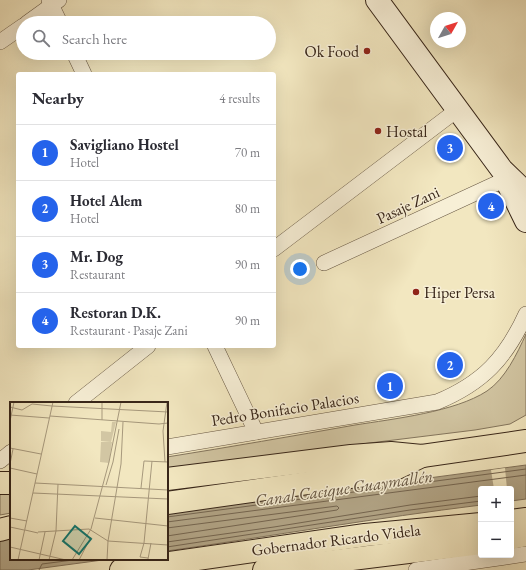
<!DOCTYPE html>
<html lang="en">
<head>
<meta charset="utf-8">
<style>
  :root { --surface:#fff; --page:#f7f7f7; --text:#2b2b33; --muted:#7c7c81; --line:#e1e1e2; --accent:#2563eb }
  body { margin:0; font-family:"EB Garamond",serif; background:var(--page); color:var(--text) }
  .controls { position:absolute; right:12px; bottom:12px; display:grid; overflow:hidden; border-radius:4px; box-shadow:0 4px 16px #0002 }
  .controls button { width:36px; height:36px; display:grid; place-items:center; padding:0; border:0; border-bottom:1px solid var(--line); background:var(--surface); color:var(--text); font:20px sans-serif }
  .compass { position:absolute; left:430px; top:12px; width:36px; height:36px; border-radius:50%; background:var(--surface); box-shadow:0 4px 16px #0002; rotate:51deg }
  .you { position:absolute; left:300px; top:269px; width:14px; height:14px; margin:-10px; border:3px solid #fff; border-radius:50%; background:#1a73e8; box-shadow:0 0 0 6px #1a73e833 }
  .badge { display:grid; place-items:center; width:26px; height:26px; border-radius:50%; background:var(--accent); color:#fff; font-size:13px; font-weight:700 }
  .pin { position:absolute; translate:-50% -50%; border:2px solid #fff; box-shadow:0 1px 4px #0006 }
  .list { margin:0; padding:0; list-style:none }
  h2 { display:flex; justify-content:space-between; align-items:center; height:52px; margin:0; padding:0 16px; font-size:17px }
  h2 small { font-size:13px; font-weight:400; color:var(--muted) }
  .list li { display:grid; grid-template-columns:26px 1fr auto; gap:12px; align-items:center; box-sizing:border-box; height:56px; padding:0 16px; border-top:1px solid var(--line) }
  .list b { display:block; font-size:15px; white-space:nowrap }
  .list p { margin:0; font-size:13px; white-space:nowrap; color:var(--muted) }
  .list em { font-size:13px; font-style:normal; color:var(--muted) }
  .icon { flex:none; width:22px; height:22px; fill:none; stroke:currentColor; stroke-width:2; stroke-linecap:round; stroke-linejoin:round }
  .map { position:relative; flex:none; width:526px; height:570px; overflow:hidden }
  .search { position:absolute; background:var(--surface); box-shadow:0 4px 16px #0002; left:16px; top:16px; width:260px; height:44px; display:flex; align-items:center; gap:10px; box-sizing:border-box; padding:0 14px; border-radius:22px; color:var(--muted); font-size:15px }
  .panel { position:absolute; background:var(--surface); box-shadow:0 4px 16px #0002; left:16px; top:72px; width:260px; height:276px; border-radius:4px }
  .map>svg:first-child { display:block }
  .green { fill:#d2c6a3; stroke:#84765e }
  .water { fill:#b2a587; stroke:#81725b }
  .pier { fill:#f2e7c0 }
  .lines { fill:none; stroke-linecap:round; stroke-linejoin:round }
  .shore { stroke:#746550; stroke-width:1 }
  .street-casing { stroke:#665642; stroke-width:16 }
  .secondary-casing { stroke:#372518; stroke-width:24 }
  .highway-casing { stroke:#372518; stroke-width:24 }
  .street { stroke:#f7efd6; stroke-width:15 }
  .secondary { stroke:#f7efd6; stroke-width:22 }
  .highway { stroke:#f2e7c0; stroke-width:22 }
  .poi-dot { fill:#8f2418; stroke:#f7efd6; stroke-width:1.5 }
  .labels { text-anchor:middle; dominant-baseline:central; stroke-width:3; stroke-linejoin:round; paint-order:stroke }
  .poi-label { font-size:16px; fill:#372518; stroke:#f7efd6; text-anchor:start }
  .street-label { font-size:16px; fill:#372518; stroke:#f7efd6 }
  .water-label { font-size:17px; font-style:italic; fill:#62523f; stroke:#f7efd6 }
  .inset-road { fill:none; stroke:#a7997d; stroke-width:1 }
  .view { fill:#0f766e; fill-opacity:0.15; stroke:#0f766e; stroke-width:2 }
  .inset-edge { fill:none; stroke:#372518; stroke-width:2 }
</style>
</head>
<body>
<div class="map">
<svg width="526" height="570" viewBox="0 0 526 570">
  <rect width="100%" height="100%" fill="#f2e7c0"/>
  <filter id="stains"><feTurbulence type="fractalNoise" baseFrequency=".005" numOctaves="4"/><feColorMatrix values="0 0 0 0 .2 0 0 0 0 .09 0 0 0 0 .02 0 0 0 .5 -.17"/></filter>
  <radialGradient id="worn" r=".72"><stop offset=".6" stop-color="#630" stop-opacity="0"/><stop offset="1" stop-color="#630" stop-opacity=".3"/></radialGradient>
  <g class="green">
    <path d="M 526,334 L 526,415 L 510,424 L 475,430 L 167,468 L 167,457 C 230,447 293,436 355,425 C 393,419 455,412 487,391 C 505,379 517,354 526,334 Z"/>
    <polygon points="11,490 11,513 0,515 0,491"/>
  </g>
  <g class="water">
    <path d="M 526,465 L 526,499 L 511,501 L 511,489 L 481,489 L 481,505 C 376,518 272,536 167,551 L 167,513 Z"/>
    <polygon points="11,538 11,559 110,559 28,570 0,570 0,540"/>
  </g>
  <polygon class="pier" points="505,468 507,489 494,489 491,470"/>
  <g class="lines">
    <g class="shore">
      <polyline points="167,517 526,469"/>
      <polyline points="167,522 526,475"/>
      <polyline points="167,528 337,506 339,508 337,510 167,536"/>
      <polyline points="167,542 274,527 410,505 481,496"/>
      <polyline points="167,547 410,510 481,501"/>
      <polyline points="39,570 42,564 81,559"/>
    </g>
    <g class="street-casing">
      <g id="street">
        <polyline points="49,0 60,23"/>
        <polyline points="27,23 59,0"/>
        <polyline points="0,42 23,26"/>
        <polyline points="74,53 84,74"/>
        <polyline points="274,249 457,110"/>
        <polyline points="324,263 506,179"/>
        <polyline points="215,346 256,432"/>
        <polyline points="76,403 148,346"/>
        <path d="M 167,447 L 437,402 C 483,383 506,358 526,314"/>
        <polyline points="0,461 11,452"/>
        <polyline points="416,570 526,554"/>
      </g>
    </g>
    <g class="secondary-casing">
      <g id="secondary">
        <polyline points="377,0 502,170 526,193"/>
        <polyline points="506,180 526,221"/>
      </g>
    </g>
    <g class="highway-casing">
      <g id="highway">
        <polyline points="167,479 351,456 391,453 422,456 526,441"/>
        <polyline points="0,483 11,483"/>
        <polyline points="167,503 371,474 397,468 422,456"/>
        <polyline points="511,521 526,519"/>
        <polyline points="0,530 11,527"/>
        <polyline points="511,538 526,535"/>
        <polyline points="121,570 365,535 481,524"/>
        <polyline points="264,570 481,543"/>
      </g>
    </g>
    <use href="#street" class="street"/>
    <use href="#secondary" class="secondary"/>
    <use href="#highway" class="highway"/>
  </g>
  <g class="poi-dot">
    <circle cx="367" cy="51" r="4"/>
    <circle cx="378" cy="131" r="4"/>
    <circle cx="416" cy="292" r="4"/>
  </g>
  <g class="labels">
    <g class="poi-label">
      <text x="359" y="51" text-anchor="end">Ok Food</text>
      <text x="386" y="131">Hostal</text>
      <text x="424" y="292">Hiper Persa</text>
    </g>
    <g class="street-label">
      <text transform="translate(408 205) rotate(-25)">Pasaje Zani</text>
      <text transform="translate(285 409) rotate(-9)">Pedro Bonifacio Palacios</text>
      <text transform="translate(336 540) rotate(-7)">Gobernador Ricardo Videla</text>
    </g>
    <g class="water-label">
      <text transform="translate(344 488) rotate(-8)">Canal Cacique Guaymallén</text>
    </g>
  </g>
  <g transform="translate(10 402)">
    <rect width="158" height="158" fill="#f2e7c0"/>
    <path d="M 102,20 L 106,20 L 101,40 L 91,39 L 91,29 L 101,30 ZM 91,40 L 102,40 L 99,61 L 90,60 Z" fill="#d2c6a3"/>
    <path class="inset-road" d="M 42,4 L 158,10M 0,5 L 12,8 L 22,2 L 42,4M 0,13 L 39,16M 40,14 L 149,22 L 158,21M 92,18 L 92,0M 0,19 L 4,0M 0,46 L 31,52M 155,60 L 153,29 L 157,0M 0,62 L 3,47M 0,66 L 27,72M 25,81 L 158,88M 96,83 L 103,60 L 109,27M 131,86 L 134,59 L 158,60M 23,91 L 90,94M 90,94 L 158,97M 0,116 L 17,119M 85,116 L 158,124M 0,125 L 14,128M 15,128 L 28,131M 28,130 L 79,127 L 98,139 L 158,143M 98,139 L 111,62 L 113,20M 0,145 L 56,158M 138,156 L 130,155 L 134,141 L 142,59M 138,157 L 141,141M 8,158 L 43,0M 29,158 L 35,130M 39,158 L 46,129 L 48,82M 62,158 L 81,127 L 99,60 L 111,0M 69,158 L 81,135M 97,158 L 98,139"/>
    <path class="view" d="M 65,124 L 81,137 L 69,152 L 53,139 Z"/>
    <rect width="158" height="158" class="inset-edge"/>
  </g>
  <rect width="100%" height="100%" filter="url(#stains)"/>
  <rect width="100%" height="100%" fill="url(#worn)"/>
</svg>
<div class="controls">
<button>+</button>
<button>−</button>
</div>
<svg class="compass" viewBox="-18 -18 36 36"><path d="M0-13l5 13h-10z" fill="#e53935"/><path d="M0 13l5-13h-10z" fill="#7c7c81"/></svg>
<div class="you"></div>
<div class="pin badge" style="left:390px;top:386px">1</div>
<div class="pin badge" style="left:450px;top:365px">2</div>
<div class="pin badge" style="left:450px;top:148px">3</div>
<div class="pin badge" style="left:491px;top:206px">4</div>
<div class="search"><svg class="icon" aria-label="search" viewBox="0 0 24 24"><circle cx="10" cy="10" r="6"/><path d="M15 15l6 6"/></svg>Search here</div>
<section class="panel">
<h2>Nearby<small>4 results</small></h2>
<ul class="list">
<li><span class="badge">1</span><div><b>Savigliano Hostel</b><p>Hotel</p></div><em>70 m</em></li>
<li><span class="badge">2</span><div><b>Hotel Alem</b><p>Hotel</p></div><em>80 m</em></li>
<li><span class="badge">3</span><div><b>Mr. Dog</b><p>Restaurant</p></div><em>90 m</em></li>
<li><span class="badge">4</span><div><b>Restoran D.K.</b><p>Restaurant · Pasaje Zani</p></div><em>90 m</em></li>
</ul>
</section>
</div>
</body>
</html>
